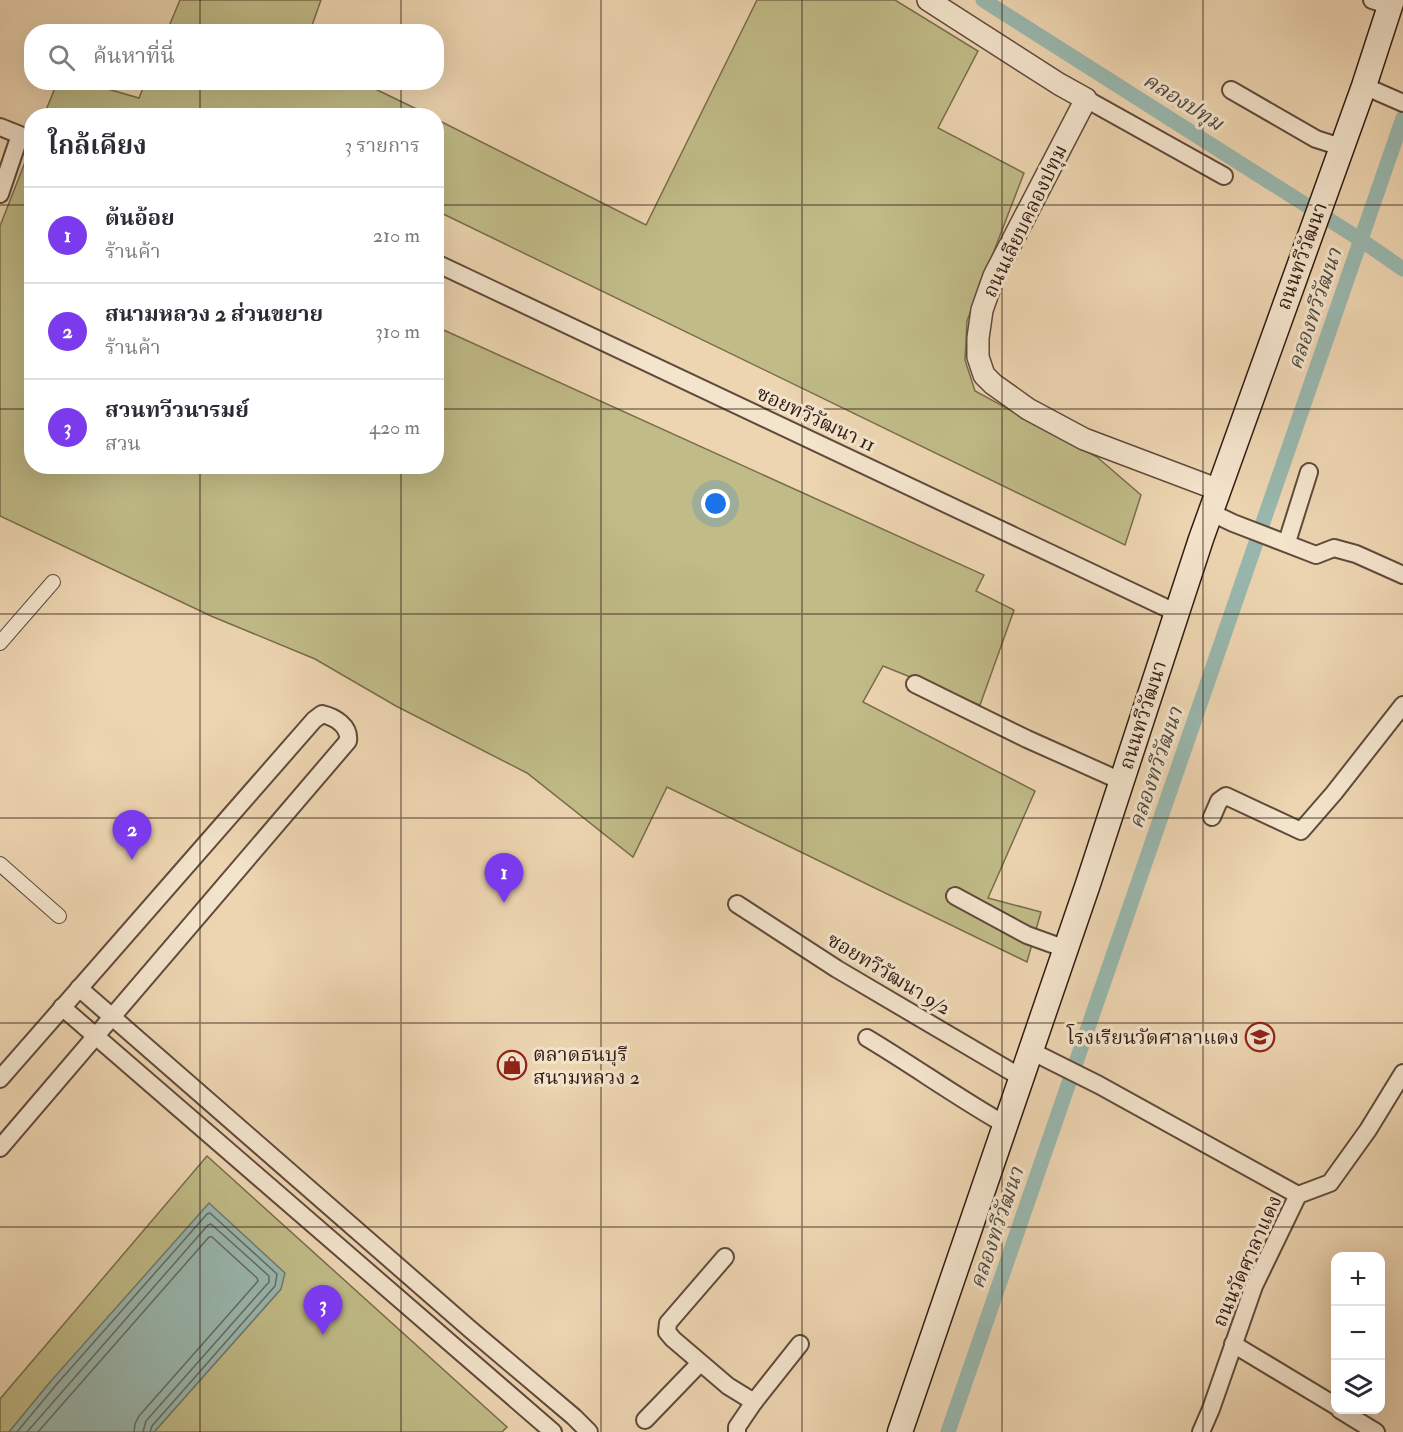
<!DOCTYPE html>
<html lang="th">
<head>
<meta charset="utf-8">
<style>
  :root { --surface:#fff; --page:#f2f2f3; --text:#2b2b33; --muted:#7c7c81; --line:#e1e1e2; --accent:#7c3aed }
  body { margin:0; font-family:"IM FELL Double Pica","Noto Serif Thai",serif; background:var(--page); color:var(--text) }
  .controls { position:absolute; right:18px; bottom:18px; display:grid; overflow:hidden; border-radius:12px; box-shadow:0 6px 24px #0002 }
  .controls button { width:54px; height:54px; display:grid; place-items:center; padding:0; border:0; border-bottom:2px solid var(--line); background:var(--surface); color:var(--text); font:30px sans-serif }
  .you { position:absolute; left:716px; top:504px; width:21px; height:21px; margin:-15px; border:4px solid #fff; border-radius:50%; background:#1a73e8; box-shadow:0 0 0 9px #1a73e833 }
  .badge { display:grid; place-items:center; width:39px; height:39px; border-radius:50%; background:var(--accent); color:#fff; font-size:20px; font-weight:700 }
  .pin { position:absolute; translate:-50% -50px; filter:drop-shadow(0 2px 3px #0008) }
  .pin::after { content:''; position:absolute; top:32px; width:21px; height:18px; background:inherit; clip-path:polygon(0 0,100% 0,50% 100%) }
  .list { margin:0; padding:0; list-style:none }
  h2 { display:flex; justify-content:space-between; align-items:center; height:78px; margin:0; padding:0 24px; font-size:26px }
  h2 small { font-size:20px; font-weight:400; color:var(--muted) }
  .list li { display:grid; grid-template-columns:39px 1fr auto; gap:18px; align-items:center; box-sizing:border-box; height:96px; padding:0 24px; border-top:2px solid var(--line) }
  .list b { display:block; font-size:22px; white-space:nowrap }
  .list p { margin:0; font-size:20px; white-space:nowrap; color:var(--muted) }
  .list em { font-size:20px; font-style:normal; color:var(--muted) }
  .icon { flex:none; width:33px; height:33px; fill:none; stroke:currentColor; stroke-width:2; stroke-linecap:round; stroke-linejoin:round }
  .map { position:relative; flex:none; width:1403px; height:1432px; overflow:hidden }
  .search { position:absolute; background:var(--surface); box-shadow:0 6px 24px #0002; left:24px; top:24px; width:420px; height:66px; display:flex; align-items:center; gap:15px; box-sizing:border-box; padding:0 21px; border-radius:24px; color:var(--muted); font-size:22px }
  .panel { position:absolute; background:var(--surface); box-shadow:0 6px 24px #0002; left:24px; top:108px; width:420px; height:366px; border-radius:24px }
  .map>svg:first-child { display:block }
  .green { fill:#c0bb87; stroke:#796c4e; stroke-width:1.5 }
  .water { fill:#99b8af; stroke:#707a71; stroke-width:1.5 }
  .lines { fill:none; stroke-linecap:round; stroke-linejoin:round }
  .shore { stroke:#666a62; stroke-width:1.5 }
  .canal { stroke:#99b8af; stroke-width:15 }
  .pedestrian-casing { stroke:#614a3b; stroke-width:16 }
  .minor-casing { stroke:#614a3b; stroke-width:20 }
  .tertiary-casing { stroke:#614a3b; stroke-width:24 }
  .secondary-casing { stroke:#321c14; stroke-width:27 }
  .pedestrian { stroke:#f3e4cc; stroke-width:14 }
  .minor { stroke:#f3e4cc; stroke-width:16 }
  .tertiary { stroke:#f3e4cc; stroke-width:21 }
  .secondary { stroke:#f3e4cc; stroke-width:24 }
  .grid { fill:none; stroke:#321c14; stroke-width:1.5; stroke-opacity:0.55 }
  .labels { text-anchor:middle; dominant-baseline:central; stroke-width:6; stroke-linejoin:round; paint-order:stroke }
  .street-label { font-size:20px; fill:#321c14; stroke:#f3e4cc }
  .poi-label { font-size:20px; fill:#321c14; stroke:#f3e4cc; text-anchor:end }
  .water-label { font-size:21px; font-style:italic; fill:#514b42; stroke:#f3e4cc }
</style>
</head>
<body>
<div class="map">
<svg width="1403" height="1432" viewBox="0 0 1403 1432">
  <rect width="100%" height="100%" fill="#edd5b1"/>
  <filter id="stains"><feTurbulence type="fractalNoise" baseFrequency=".00333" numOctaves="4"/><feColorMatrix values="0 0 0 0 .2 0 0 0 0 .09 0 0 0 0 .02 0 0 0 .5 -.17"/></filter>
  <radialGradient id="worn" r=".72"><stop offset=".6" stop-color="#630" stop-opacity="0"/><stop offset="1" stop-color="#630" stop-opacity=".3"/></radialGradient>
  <g class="green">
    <polygon points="180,0 321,0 310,31 167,31"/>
    <polygon points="757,0 895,0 978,51 938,128 1024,173 967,321 965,360 975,391 1097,457 1141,495 1125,545 437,211 436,119 646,225"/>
    <polygon points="57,83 87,83 139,98 145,83 363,83 429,115 44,115"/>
    <polygon points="31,147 32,466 436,466 437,327 984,575 976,591 1014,610 980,705 883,666 863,702 1035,791 988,898 1041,912 1027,962 667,787 633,857 527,773 396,706 315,659 211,616 0,516 0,226"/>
    <polygon points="207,1156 507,1427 502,1432 154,1432 281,1289 51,1381 9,1432 0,1432 0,1399"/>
  </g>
  <polygon class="water" points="209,1203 285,1273 281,1289 154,1432 9,1432 51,1381"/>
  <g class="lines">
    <g class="shore">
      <polyline points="17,1432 56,1385 207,1214 210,1213 277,1274 275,1286 152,1426 150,1432"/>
      <polyline points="27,1432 208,1225 211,1224 269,1276 269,1282 146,1421 143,1432"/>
      <polyline points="38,1432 209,1237 212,1237 257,1278 258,1281 139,1416 135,1424 134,1432"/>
    </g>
    <g class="canal">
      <polyline points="983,0 1361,240 1403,269"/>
      <polyline points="948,1432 1403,118"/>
    </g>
    <g class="pedestrian-casing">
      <g id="pedestrian">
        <polyline points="0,643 53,582"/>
        <polyline points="0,864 59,916"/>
      </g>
    </g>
    <g class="minor-casing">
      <g id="minor">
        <polyline points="1372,0 1391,6"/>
        <polyline points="1364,86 1403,103"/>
        <polyline points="1231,90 1316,139 1341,147"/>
        <polyline points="1086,99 1224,176"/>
        <polyline points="0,127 20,135 0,194"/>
        <polyline points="436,263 1177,613"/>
        <polyline points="1212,513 1233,523 1316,555 1334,548 1356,554 1403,575"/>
        <polyline points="1287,542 1309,472"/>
        <polyline points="915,684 1027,739 1121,781"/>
        <polyline points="1212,817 1219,801 1226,796 1301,831 1334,793 1403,705"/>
        <polyline points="955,896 1027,935 1066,949"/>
        <polyline points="737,904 837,969 1022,1078"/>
        <polyline points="79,988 471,1330 574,1417 589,1432"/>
        <polyline points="62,1007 553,1432"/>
        <path d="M 867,1038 C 914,1066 958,1098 1006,1125"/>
        <polyline points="1031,1051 1099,1085 1298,1195"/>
        <path d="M 0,1079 L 314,720 L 322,714 C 335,717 350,726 348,741 L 0,1148"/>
        <polyline points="725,1257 668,1323 667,1332 673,1339 728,1386 754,1402"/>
        <polyline points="1233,1344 1336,1406"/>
        <polyline points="1340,1410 1376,1432"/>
        <polyline points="645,1420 700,1363"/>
        <polyline points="737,1432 737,1427 754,1402 800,1344"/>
        <polyline points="1201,1432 1211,1409 1254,1286 1298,1195 1330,1183 1368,1130 1403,1073"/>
      </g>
    </g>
    <g class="tertiary-casing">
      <polyline id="tertiary" points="928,0 1059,84 1086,99 994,276 982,310 978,338 978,357 984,375 993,384 1028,409 1084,439 1219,490"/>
    </g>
    <g class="secondary-casing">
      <polyline id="secondary" points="900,1432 1088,884 1201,539 1364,86 1392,0"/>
    </g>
    <use href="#pedestrian" class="pedestrian"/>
    <use href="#minor" class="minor"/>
    <use href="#tertiary" class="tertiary"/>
    <use href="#secondary" class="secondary"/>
  </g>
  <path class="grid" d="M 200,0 L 200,32M 401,0 L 401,32M 601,0 L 601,1432M 802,0 L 802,1432M 1002,0 L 1002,1432M 1203,0 L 1203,1432M 200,82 L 200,116M 401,82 L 401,116M 0,205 L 32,205M 436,205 L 1403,205M 0,409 L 32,409M 436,409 L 1403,409M 200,466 L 200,1432M 401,466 L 401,1432M 0,614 L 1403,614M 0,818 L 1403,818M 0,1023 L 1403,1023M 0,1227 L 1403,1227"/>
  <defs>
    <g id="school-ring" transform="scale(1.5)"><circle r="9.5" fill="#f3e4cc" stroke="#8f2418" stroke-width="1.5"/><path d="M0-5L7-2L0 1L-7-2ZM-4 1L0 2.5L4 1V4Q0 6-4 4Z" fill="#8f2418"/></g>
    <g id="shop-ring" transform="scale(1.5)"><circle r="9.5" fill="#f3e4cc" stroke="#8f2418" stroke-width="1.5"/><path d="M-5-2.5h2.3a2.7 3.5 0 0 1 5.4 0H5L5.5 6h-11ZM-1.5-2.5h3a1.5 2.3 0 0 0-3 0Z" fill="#8f2418"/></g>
  </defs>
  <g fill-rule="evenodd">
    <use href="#school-ring" x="1260" y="1037"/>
    <use href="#shop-ring" x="512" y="1065"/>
  </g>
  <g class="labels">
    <g class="street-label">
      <text transform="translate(1025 221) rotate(-64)">ถนนเลียบคลองปทุม</text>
      <text transform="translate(1302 256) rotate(-70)">ถนนทวีวัฒนา</text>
      <text transform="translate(816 419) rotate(25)">ซอยทวีวัฒนา 11</text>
      <text transform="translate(1143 715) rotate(-72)">ถนนทวีวัฒนา</text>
      <text transform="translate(889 974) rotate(31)">ซอยทวีวัฒนา 9/2</text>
      <text transform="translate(1247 1261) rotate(-66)">ถนนวัดศาลาแดง</text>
    </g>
    <g class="poi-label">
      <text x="1239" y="1037">โรงเรียนวัดศาลาแดง</text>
      <text x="533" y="1054" text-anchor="start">ตลาดธนบุรี<tspan x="533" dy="23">สนามหลวง 2</tspan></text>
    </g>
    <g class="water-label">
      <text transform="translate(1183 102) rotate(32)">คลองปทุม</text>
      <text transform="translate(1315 309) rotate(-71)">คลองทวีวัฒนา</text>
      <text transform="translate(1156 768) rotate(-71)">คลองทวีวัฒนา</text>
      <text transform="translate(997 1228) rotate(-71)">คลองทวีวัฒนา</text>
    </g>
  </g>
  <rect width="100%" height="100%" filter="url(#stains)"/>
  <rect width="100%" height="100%" fill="url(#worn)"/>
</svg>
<div class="controls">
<button>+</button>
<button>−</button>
<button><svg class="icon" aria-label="layers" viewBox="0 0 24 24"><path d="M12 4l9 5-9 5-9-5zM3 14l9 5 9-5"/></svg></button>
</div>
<div class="you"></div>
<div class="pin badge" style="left:504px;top:903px">1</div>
<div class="pin badge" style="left:132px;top:860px">2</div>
<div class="pin badge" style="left:323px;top:1335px">3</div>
<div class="search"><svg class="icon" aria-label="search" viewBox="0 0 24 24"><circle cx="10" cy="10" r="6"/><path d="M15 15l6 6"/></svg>ค้นหาที่นี่</div>
<section class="panel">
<h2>ใกล้เคียง<small>3 รายการ</small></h2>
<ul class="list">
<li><span class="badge">1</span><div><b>ต้นอ้อย</b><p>ร้านค้า</p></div><em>210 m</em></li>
<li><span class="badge">2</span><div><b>สนามหลวง 2 ส่วนขยาย</b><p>ร้านค้า</p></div><em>310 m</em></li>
<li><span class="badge">3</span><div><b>สวนทวีวนารมย์</b><p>สวน</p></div><em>420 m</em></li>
</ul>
</section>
</div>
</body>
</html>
